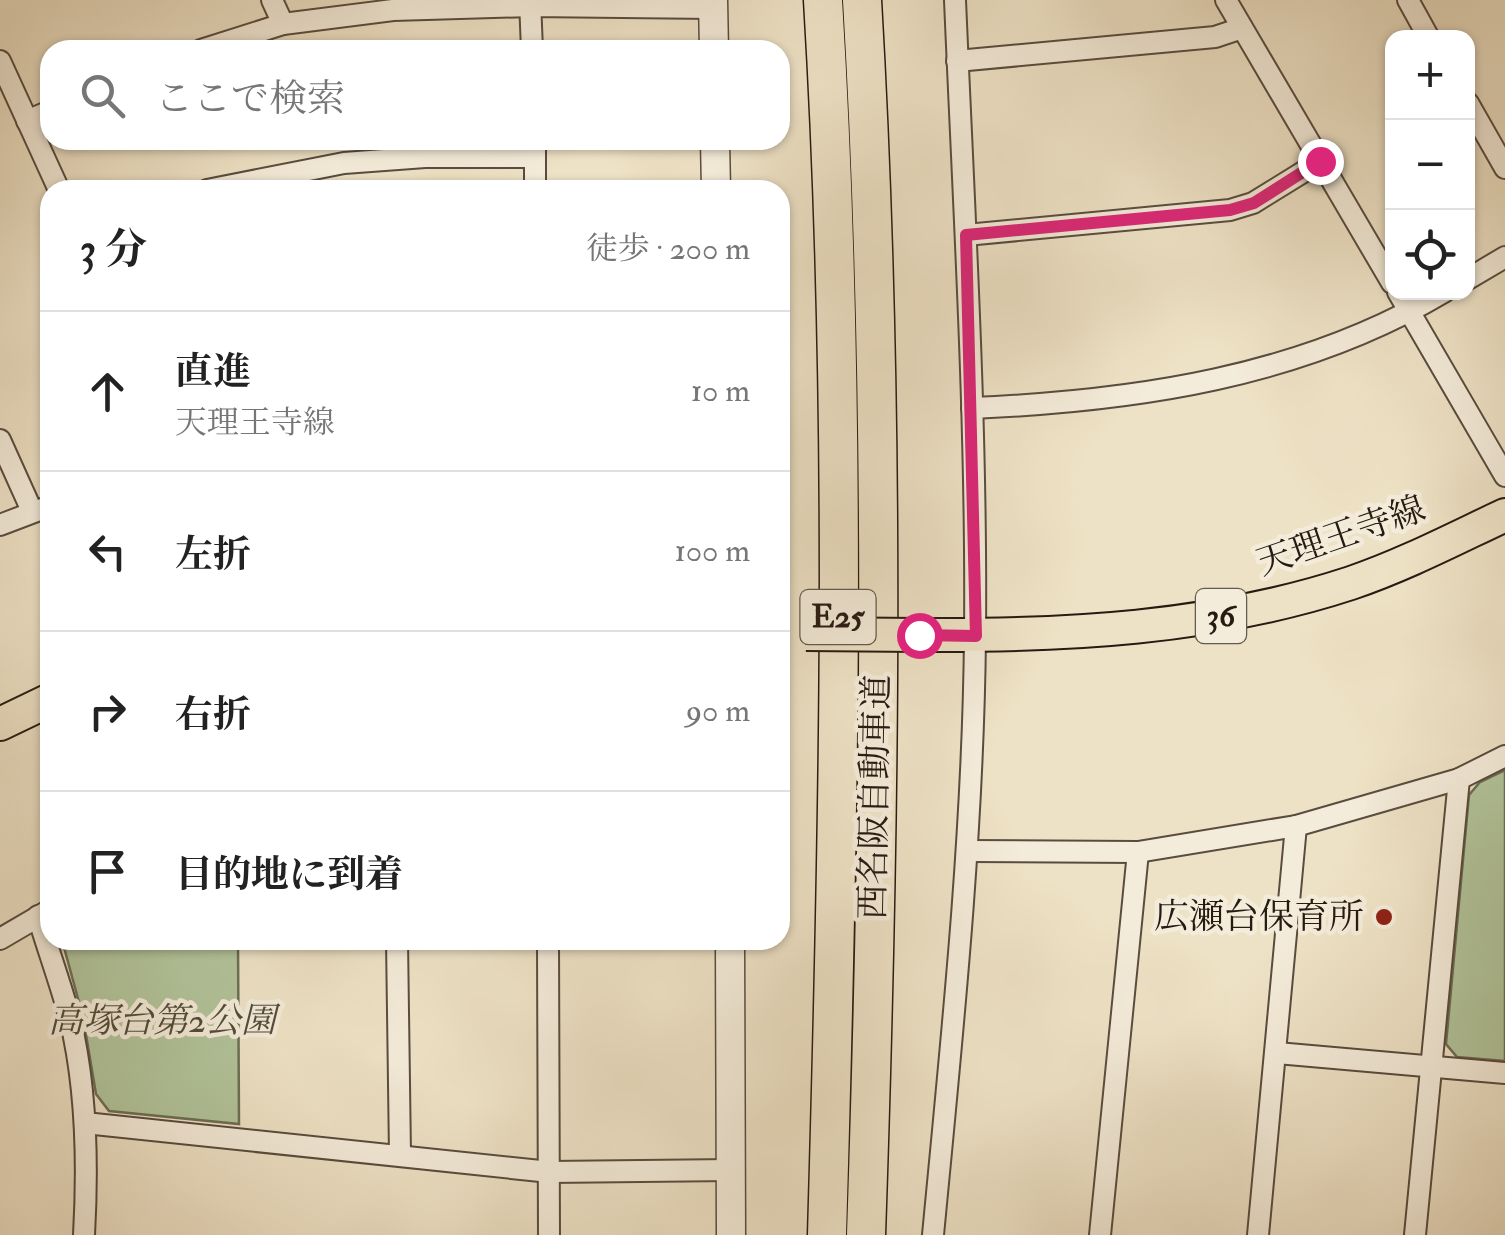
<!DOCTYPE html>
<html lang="ja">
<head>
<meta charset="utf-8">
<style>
  :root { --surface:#fff; --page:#f6f6f6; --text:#222; --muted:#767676; --line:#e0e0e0 }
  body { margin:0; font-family:"IM FELL Double Pica","Noto Serif JP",serif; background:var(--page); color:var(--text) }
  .controls { position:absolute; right:30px; top:30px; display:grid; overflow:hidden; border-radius:20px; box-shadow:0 2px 8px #0004 }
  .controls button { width:90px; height:90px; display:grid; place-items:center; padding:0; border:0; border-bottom:2px solid var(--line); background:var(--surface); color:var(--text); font:50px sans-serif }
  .stop { position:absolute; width:30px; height:30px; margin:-22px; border:8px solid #db2777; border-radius:50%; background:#fff }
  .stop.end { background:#db2777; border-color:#fff; box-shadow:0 2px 10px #0008 }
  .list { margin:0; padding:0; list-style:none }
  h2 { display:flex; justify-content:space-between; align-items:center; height:130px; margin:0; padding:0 40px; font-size:42px }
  h2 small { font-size:32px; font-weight:400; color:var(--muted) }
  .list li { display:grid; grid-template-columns:65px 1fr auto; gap:30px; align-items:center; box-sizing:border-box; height:160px; padding:0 40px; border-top:2px solid var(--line) }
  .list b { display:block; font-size:38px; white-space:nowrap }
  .list p { margin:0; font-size:32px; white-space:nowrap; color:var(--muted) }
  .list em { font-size:32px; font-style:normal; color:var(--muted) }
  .icon { flex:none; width:55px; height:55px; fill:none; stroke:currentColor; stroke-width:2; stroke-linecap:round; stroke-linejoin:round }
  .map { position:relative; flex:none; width:1505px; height:1235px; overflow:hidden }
  .search { position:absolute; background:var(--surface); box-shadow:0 2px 8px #0004; left:40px; top:40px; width:750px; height:110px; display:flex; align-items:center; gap:25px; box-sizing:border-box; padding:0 35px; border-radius:30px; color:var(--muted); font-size:38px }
  .panel { position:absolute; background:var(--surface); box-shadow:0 2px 8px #0004; left:40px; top:180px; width:750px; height:770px; border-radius:30px }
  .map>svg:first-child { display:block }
  .park { fill:#b2c49b; stroke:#6c6f56; stroke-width:2.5 }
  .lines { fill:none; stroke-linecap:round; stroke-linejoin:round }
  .minor-casing { stroke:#594c3f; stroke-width:24 }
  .tertiary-casing { stroke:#594c3f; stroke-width:31 }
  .primary-casing { stroke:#271a12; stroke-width:36 }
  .motorway-casing { stroke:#271a12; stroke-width:41 }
  .minor { stroke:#f4ecda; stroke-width:20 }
  .tertiary { stroke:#f4ecda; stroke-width:28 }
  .primary { stroke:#eee2c6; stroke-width:32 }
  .motorway { stroke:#eee2c6; stroke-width:38 }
  .primary-bridge-casing { stroke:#271a12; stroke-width:36; stroke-linecap:butt }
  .primary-bridge { stroke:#eee2c6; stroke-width:32 }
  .route { stroke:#db2777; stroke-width:12 }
  .poi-dot { fill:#8f2418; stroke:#f4ecda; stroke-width:4 }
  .labels { text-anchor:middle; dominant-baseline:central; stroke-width:9; stroke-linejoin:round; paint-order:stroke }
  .shield { fill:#f4ecda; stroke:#64594e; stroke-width:2.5 }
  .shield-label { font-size:32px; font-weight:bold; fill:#271a12 }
  .street-label { font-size:35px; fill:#271a12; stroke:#f4ecda }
  .poi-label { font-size:35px; fill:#271a12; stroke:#f4ecda; text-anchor:end }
  .park-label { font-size:35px; font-style:italic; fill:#514d3b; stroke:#f4ecda }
</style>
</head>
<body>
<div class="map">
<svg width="1505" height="1235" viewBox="0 0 1505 1235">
  <rect width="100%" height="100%" fill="#eee2c6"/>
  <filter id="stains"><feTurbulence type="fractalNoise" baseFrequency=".002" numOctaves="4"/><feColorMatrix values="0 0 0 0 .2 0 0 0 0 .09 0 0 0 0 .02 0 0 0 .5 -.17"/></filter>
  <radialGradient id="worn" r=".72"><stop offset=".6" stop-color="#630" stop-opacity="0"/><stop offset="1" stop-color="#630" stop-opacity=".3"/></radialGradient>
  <g class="park">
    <polygon points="1505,770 1505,1061 1457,1057 1446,1044 1469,795 1480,782"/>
    <polygon points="62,940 238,940 239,1124 109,1111 96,1094 83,1017"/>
  </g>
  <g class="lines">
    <g class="minor-casing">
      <g id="minor">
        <polyline points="272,0 283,24"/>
        <polyline points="530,0 532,50"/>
        <polyline points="1226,0 1392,283"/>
        <polyline points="1408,0 1429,38"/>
        <polyline points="201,50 283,24 393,10 531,6 713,8"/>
        <polyline points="0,61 59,190"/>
        <polyline points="957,61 1215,37 1242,28"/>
        <polyline points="1468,103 1505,168"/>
        <polyline points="27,121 50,111"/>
        <polyline points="535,140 535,190"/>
        <polyline points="207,190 344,163 425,157 535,157"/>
        <polyline points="966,235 1230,210 1253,203 1321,161"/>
        <polyline points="1468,279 1505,257"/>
        <polyline points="1398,292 1505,476"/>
        <path d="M 972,408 C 1136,401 1301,377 1444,292"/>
        <polyline points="0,440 32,511"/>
        <polyline points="0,525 50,506"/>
        <polyline points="969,851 1138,852 1296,826 1459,779 1505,756"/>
        <path d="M 38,916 C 48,950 61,985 70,1019 C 87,1089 88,1164 84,1235"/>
        <polyline points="0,939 48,911"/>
        <polyline points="397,940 400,1155"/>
        <polyline points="548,940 549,1235"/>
        <polyline points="1277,1053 1505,1073"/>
        <polyline points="85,1123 550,1172 732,1170"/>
        <path d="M 933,1235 C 952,1036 973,837 975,637 C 977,425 964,212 955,0"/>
        <polyline points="1100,1235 1138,852"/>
        <polyline points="1258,1235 1296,826"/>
        <polyline points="1415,1235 1459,779"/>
      </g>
    </g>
    <g class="tertiary-casing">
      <g id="tertiary">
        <polyline points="713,0 714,50"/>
        <polyline points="715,140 716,190"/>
        <polyline points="730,940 731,1235"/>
      </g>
    </g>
    <g class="primary-casing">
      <g id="primary">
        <path d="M 919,635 C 1065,636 1211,629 1351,583 C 1404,565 1454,539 1505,515"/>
        <polyline points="0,724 50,700"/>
      </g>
    </g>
    <g class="motorway-casing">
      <g id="motorway">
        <path d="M 823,0 C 848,411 839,824 827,1235"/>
        <path d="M 862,0 C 886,411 880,824 866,1235"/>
      </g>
    </g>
    <use href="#minor" class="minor"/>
    <use href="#tertiary" class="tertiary"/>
    <use href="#primary" class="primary"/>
    <use href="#motorway" class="motorway"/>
    <g class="primary-bridge-casing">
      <polyline id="primary-bridge" points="806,634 919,635"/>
    </g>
    <use href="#primary-bridge" class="primary-bridge"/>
  </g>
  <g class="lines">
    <polyline class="route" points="919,635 976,636 966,235 1230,210 1254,203 1320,161"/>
  </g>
  <circle class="poi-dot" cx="1384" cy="917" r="10"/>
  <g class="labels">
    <g class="shield">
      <rect x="1196" y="589" width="50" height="54" rx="8"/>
      <rect x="800.5" y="590" width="75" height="54" rx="8"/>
    </g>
    <g class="shield-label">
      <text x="1221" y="616">36</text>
      <text x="838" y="617">E25</text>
    </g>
    <g class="street-label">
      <text transform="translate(1341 536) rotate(-19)">天理王寺線</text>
      <text transform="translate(875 797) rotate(-89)">西名阪自動車道</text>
    </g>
    <g class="poi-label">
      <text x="1364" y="917">広瀬台保育所</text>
    </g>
    <g class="park-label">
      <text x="162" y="1021">高塚台第2公園</text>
    </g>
  </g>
  <rect width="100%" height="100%" filter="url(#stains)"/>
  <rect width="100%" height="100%" fill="url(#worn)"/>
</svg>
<div class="controls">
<button>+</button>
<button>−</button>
<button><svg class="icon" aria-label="locate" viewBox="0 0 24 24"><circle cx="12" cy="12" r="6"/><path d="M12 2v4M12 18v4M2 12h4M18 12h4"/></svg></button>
</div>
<div class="stop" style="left:919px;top:635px"></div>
<div class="stop end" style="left:1320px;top:161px"></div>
<div class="search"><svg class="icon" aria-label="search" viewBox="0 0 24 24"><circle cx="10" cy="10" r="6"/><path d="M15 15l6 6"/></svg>ここで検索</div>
<section class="panel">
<h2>3 分<small>徒歩 · 200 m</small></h2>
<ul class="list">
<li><svg class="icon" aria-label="ahead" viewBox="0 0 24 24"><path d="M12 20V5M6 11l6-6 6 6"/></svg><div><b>直進</b><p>天理王寺線</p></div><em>10 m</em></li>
<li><svg class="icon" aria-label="left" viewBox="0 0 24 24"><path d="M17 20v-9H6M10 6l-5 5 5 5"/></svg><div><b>左折</b></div><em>100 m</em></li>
<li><svg class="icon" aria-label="right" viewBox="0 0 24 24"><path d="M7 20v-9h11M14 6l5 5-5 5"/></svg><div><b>右折</b></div><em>90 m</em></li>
<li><svg class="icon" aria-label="arrive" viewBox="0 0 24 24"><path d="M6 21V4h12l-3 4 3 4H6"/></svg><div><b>目的地に到着</b></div></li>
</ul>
</section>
</div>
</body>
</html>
